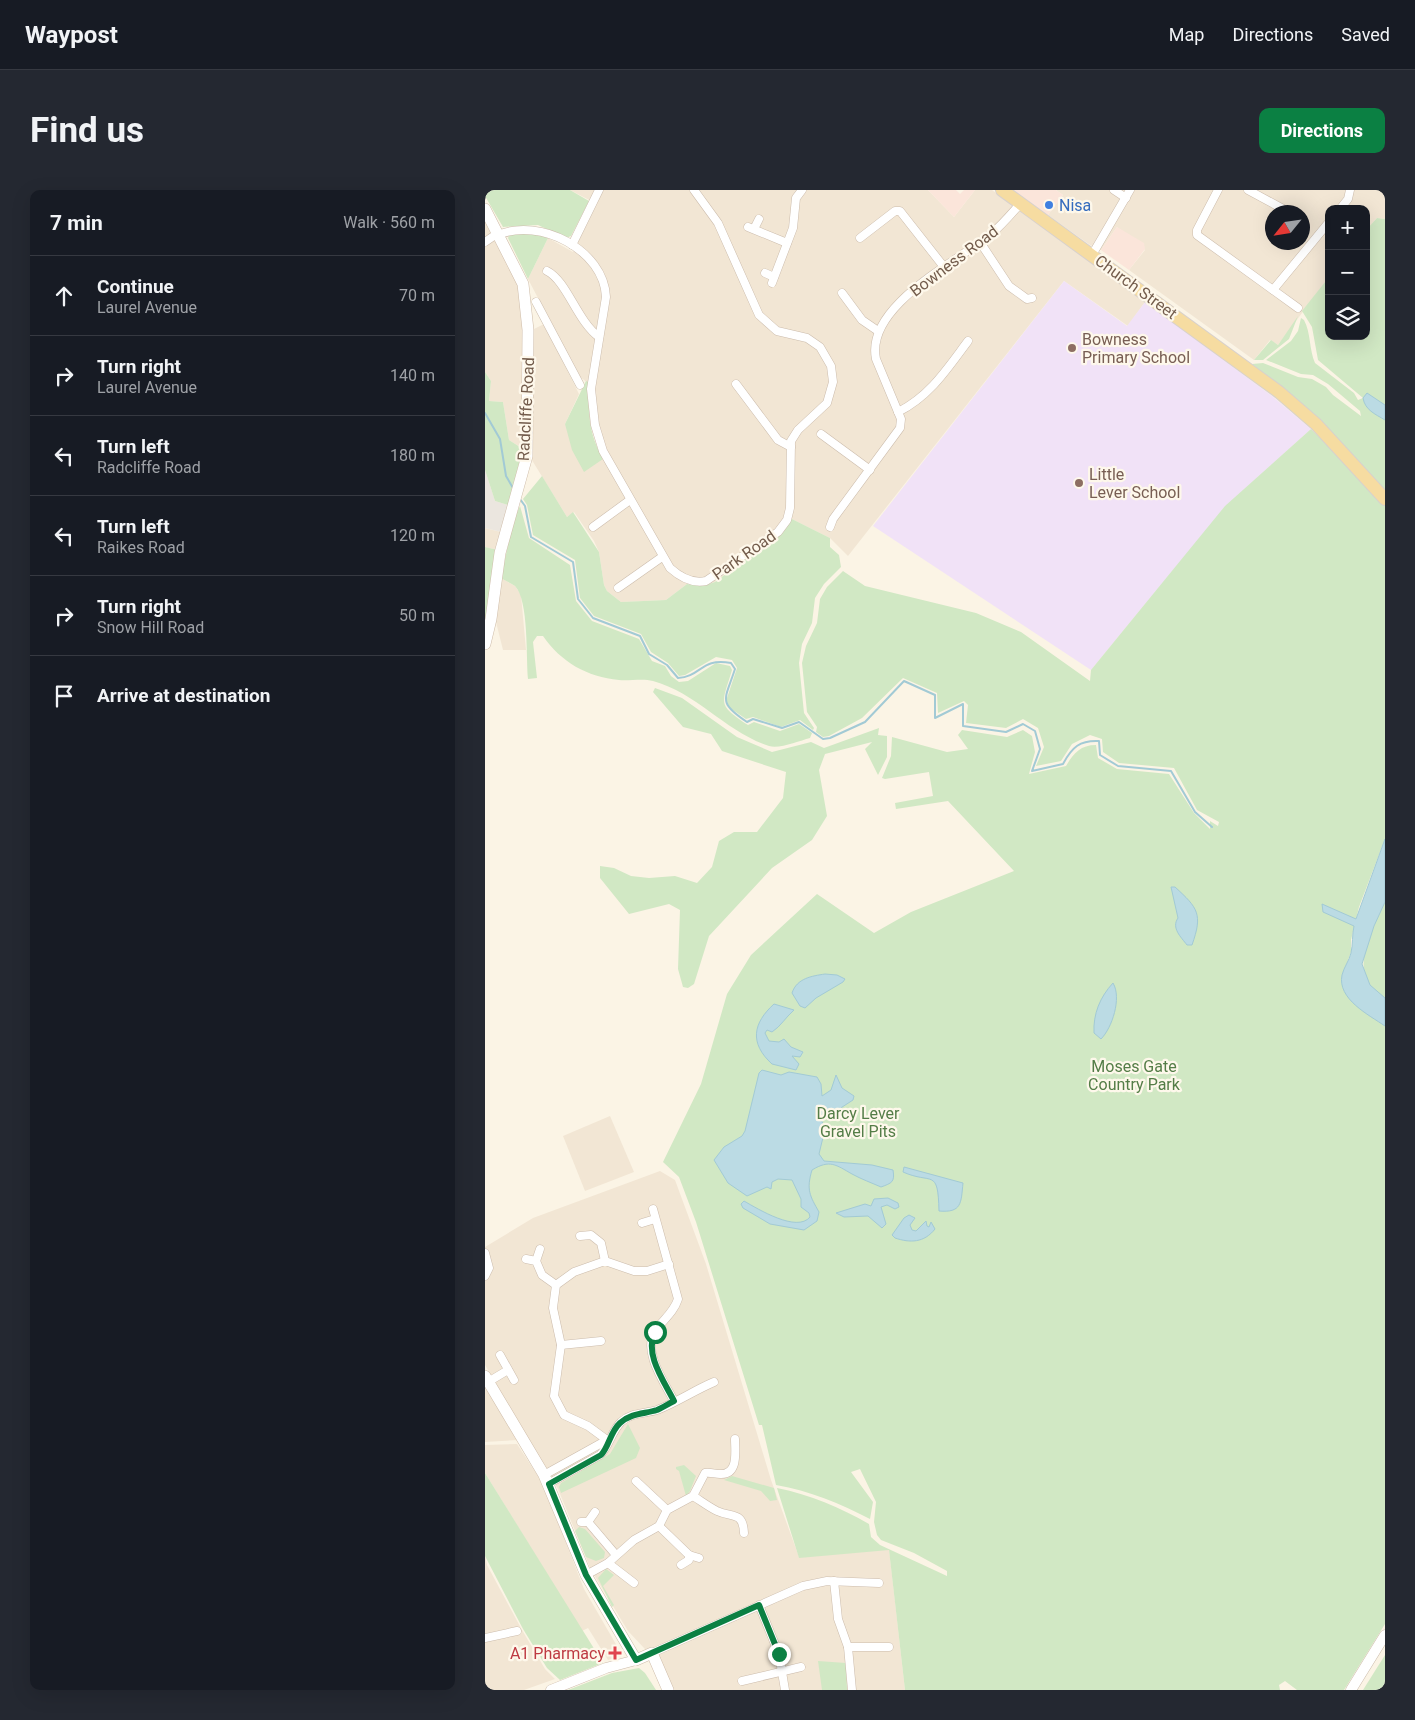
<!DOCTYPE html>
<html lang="en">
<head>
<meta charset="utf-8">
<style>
  :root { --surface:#171b24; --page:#242831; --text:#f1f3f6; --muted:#9ea1a6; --line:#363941; --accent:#0b8043 }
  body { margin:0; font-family:Roboto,sans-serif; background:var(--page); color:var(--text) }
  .controls { position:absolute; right:15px; top:15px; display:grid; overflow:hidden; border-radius:10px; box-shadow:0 5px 20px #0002 }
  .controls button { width:45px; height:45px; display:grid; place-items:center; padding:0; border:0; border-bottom:1px solid var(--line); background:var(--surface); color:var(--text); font:25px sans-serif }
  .compass { position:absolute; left:780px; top:15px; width:45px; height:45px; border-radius:50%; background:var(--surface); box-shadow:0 5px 20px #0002; rotate:240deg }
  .stop { position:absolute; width:15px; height:15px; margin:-11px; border:4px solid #0b8043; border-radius:50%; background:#fff }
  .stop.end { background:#0b8043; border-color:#fff; box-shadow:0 1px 5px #0008 }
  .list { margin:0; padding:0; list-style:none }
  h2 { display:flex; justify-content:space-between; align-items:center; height:65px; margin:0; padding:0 20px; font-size:21px }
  h2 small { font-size:16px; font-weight:400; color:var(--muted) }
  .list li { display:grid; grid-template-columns:32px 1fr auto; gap:15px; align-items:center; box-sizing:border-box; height:80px; padding:0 20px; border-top:1px solid var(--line) }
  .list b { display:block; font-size:19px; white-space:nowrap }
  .list p { margin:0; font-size:16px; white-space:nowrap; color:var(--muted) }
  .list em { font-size:16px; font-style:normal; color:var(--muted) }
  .icon { flex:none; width:28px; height:28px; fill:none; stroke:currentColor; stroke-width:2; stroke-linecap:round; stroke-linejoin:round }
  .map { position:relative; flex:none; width:900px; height:1500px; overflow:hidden; border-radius:10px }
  header { display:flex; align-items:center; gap:30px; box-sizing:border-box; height:70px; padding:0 25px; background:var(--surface); border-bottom:1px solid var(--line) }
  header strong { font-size:24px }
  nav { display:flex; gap:28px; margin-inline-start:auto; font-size:18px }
  .intro { display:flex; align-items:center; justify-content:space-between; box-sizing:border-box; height:120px; padding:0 30px }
  h1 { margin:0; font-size:35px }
  .button { padding:12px 22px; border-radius:10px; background:var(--accent); color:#fff; font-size:18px; font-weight:700 }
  main { display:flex; gap:30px; padding:0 30px }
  aside { flex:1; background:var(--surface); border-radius:10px; box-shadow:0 5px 20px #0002 }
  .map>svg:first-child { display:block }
  .residential { fill:#f2e6d4; fill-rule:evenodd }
  .commercial { fill:#fbe5da }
  .industrial { fill:#ebe6df }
  .education { fill:#f1e2f7 }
  .green { fill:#d1e8c4 }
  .water { fill:#bbdbe4; stroke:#a2cad5 }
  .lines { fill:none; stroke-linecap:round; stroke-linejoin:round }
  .stream { stroke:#a2cad5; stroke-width:2 }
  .minor-casing { stroke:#ccbcac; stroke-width:9 }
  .tertiary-casing { stroke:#ccbcac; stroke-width:11 }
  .secondary-casing { stroke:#cfbdaa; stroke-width:12 }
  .primary-casing { stroke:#d8d1cd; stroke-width:14 }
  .minor { stroke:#fff; stroke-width:8 }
  .tertiary { stroke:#fff; stroke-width:10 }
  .secondary { stroke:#fff; stroke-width:11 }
  .primary { stroke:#f6dca1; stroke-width:12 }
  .route { stroke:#0b8043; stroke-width:6 }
  .shop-dot { fill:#3f7fe0; stroke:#fef8eb; stroke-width:2 }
  .education-dot { fill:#8d6e63; stroke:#fef8eb; stroke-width:2 }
  .health-dot { fill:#e0444e; stroke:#fef8eb; stroke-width:2 }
  .labels { text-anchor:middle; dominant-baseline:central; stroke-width:4.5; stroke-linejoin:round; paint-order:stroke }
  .shop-label { font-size:16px; fill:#366cbe; stroke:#fef8eb; text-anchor:start }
  .street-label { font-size:16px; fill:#735c4c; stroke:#fef8eb }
  .education-label { font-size:16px; fill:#785e54; stroke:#fef8eb; text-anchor:start }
  .park-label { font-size:16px; fill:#547d47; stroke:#fef8eb }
  .health-label { font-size:16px; fill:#be3a42; stroke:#fef8eb; text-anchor:end }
</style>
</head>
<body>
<header>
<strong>Waypost</strong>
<nav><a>Map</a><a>Directions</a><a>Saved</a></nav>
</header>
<div class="intro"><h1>Find us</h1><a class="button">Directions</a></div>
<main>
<aside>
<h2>7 min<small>Walk · 560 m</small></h2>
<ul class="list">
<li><svg class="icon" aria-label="ahead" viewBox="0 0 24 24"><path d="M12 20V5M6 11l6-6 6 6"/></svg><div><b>Continue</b><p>Laurel Avenue</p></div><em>70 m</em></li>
<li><svg class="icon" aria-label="right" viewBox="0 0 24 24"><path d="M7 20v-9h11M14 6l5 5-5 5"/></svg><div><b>Turn right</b><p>Laurel Avenue</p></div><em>140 m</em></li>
<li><svg class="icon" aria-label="left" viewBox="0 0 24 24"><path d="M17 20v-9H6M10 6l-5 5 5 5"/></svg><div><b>Turn left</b><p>Radcliffe Road</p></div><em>180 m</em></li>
<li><svg class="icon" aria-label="left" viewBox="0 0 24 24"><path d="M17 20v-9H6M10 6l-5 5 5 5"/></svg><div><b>Turn left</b><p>Raikes Road</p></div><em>120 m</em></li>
<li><svg class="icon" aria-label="right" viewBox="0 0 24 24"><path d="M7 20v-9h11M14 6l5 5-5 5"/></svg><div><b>Turn right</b><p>Snow Hill Road</p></div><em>50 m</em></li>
<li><svg class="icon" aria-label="arrive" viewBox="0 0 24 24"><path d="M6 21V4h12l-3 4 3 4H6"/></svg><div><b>Arrive at destination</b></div></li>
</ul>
</aside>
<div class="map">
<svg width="900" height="1500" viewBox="0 0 900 1500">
  <rect width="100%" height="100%" fill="#fbf4e5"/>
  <g class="residential">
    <polygon points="85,0 443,0 469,27 490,0 507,0 660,112 643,136 579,91 363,366 345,348 307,329 295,344 230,392 218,396 202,394 181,410 136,412 122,401 119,395 114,362 109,351 89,322 82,327 45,267 48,209 47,140 59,134 94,204 80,234 118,269 104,233 102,219 104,194 94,186 43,89 63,48 88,62 112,14"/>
    <path d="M 571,0 L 900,0 L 900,29 L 892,28 L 881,40 L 881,19 L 844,19 L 844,87 L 793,155 L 785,150 L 769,170 L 644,80 L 660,60 L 632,37 L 616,60 L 605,55 L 563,25 L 578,5 ZM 788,22 L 818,22 L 818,52 L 788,52 Z"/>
    <polygon points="0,24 35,93 39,133 38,259 24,250 18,212 4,211 6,191 0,182"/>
    <polygon points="0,338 16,342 13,360 0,357"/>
    <polygon points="16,388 30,396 36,405 41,460 18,460 11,432"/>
    <polygon points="125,926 149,982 100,1001 78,946"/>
    <polygon points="175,981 190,990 221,1074 286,1290 314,1367 404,1359 420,1500 186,1500 175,1475 143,1441 106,1380 73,1299 0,1175 0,1057 48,1028"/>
    <polygon points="0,1194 33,1250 0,1252"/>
    <polygon points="32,1254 58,1294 99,1399 136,1463 135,1466 123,1470 103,1438 97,1441 0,1283 0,1255"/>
    <polygon points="0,1366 2,1375 37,1440 60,1479 70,1489 39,1500 0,1500"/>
  </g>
  <g class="commercial">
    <polygon points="443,0 471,0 475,4 479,0 490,0 469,27"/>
    <polygon points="527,0 571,0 578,5 563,25"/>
    <polygon points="632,37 659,53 660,59 644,80 616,60"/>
  </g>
  <polygon class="industrial" points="0,280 10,311 23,315 16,342 0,338"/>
  <polygon class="education" points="579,91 642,136 660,112 787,206 826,239 740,317 606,480 388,336"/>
  <g class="green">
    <polygon points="0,0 85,0 104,11 86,46 81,48 53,35 18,37 0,6"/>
    <path d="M 892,28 L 900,29 L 900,649 L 874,717 L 866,750 L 866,762 L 857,786 L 865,809 L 900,836 L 900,1434 L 859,1500 L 812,1500 L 800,1491 L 794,1495 L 795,1500 L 420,1500 L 404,1360 L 314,1368 L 292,1298 C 326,1305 354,1317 384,1334 L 386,1347 L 395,1355 L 462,1386 L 462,1381 L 429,1363 L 396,1350 L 392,1345 L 389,1332 L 391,1312 L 375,1279 L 366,1282 L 388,1312 L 385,1329 C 354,1313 325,1301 291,1295 L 277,1235 L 274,1235 L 211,1032 L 194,987 L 178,972 L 216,894 L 242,804 L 266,765 L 332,704 L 389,743 L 426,722 L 529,681 L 463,611 L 411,619 L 410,613 L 448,606 L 444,582 L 400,589 L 397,588 L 406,566 L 407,547 L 462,562 L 483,559 L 473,545 L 477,540 L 522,547 L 538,540 L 547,546 L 550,562 L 544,584 L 581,576 C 588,564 595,555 611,555 L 613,568 L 632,579 L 684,584 L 709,623 L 725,639 L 725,631 L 733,636 L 734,632 L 712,620 L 689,578 L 634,573 L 618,562 L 617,549 L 605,545 L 587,554 L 576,571 L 551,576 L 559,557 L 553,538 L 538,529 L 521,538 L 481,533 L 483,515 L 479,511 L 453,523 L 452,503 L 418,488 L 377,528 L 344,546 L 338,547 L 331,542 L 332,537 L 322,522 L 317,473 L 321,456 L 332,433 L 335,409 L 342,397 L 358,381 L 380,396 L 491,423 L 536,442 L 605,491 L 606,480 L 740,316 L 826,239 L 851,264 L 803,203 L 767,174 L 778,173 L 813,187 L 827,189 L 841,197 L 848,205 L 876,226 L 875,221 L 843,194 L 828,185 L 816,184 L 781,170 L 806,151 L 813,141 L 816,128 L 819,130 C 826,143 824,159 830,173 L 869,203 L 873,210 L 878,208 L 833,170 L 827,137 L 817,121 L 844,87 L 844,146 L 881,146 L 881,40 Z"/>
    <polygon points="47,43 63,48 43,89 23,48 25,44"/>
    <polygon points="813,126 804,149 778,170 769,170 786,150 793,155"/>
    <polygon points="0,182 6,191 4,211 18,212 24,250 38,259 23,315 10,311 0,280"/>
    <path d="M 101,191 L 105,193 C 102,221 104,244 118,269 L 99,282 L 87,260 L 80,234 Z"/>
    <polygon points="57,286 82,327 88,322 114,362 119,395 122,401 136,412 181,410 202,394 218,396 230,392 295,344 307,329 345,348 345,357 354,365 356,377 339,394 330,408 327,433 317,454 314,473 319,523 329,538 328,540 315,530 296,537 268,527 261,529 245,518 241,511 252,478 247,470 231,467 200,485 194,486 183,473 166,462 156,444 109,426 95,408 90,370 48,345 42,315 38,309"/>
    <path d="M 35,316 L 44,348 L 85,375 L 91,411 L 107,431 L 154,449 L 167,471 L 180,476 L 186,486 L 194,492 L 203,491 L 231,473 L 245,476 L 247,480 C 237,514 231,514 263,535 L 269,532 L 295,541 L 314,534 L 327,543 L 325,548 C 314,551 295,559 284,556 C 241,542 212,503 168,491 C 158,488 145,491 134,490 C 102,487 76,472 58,446 L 52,446 L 48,452 L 52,488 L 43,489 C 41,469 44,410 30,396 C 26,393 20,391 16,388 L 28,331 Z"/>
    <polygon points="0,357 13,360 0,433"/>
    <polygon points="170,498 197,508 252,547 287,562 326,552 339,558 394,538 393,545 402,546 402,567 393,585 380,559 387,552 340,564 334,580 342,626 327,650 287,678 224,746 209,794 203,798 198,797 193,779 195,720 184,714 144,724 115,688 115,676 129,678 146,686 164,688 190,686 212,693 227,677 234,651 249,642 272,642 298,608 301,582 237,561 226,544 198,537 168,502"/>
    <path d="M 900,712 L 900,808 C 895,804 888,800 885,795 C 868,770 889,736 900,712 Z"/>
    <polygon points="143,1234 155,1258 151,1268 76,1303 74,1297 76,1293 125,1264"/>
    <polygon points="199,1275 211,1286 205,1301 201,1306 194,1281 191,1279 191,1277"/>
    <polygon points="0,1283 118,1473 75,1490 62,1478 38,1439 0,1366"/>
    <polygon points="247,1286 289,1298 292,1310 285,1311 276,1301 239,1290"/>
    <polygon points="94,1337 100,1339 120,1362 119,1368 111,1371 101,1367 90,1341"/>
    <polygon points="121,1379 129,1385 118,1396 129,1415 127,1417 113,1388"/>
    <polygon points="900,1465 900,1500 878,1500"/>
    <polygon points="333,1471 361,1473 362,1500 337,1500"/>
    <polygon points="154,1478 160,1483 171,1500 83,1500 127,1483"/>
  </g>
  <g class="water">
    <path d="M 882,203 L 900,215 L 900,230 C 890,224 880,220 878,208 Z"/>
    <path d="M 900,649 L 900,712 L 889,736 L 877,774 L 885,795 L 900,808 L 900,836 C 884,825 852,809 857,785 C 859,777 864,771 866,763 C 868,754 867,745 869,736 L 838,722 L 837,714 L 871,729 Z"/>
    <path d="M 686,697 L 690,697 C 713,718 718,724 707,755 L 702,755 C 696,747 686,738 693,728 Z"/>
    <path d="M 340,784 L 352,785 L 360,789 L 358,792 L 331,808 L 320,818 L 315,816 L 307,803 C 312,788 327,786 340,784 Z"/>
    <path d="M 628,793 C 637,808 627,838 616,849 L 609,843 C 608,824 615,807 628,793 Z"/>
    <path d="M 289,814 L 309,820 C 300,828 296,836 287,842 L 282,840 L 280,843 L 284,851 L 294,852 L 299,849 L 306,857 L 318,862 L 315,867 L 307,866 L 314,874 L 311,880 L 287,874 C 264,853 268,833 289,814 Z"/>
    <path d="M 277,880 L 296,885 L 304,882 L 332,887 L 336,894 L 337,906 L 346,900 L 351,885 L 357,898 L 369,906 L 368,910 L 351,921 L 340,920 L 336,929 L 340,939 L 334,964 L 339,971 L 387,975 L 408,980 C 410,992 407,993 396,997 C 387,993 376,989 367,984 C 351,975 345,969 327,980 C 321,1000 325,1006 334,1022 L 332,1031 L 319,1040 L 285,1034 L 258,1018 L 256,1014 L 259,1011 C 273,1019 312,1043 325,1027 L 324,1023 L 316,1017 L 316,1009 L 307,990 L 293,989 L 287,992 L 286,999 L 282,997 L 262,1006 L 243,993 L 229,970 L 239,957 L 257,946 L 260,941 L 274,883 Z"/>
    <path d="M 419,977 L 478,993 C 476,1013 477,1023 454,1021 C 453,977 447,995 418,982 Z"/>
    <polygon points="403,1008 413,1013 414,1017 410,1019 402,1015 396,1017 401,1034 397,1038 383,1026 359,1027 351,1023 380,1014 386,1016 389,1009"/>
    <path d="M 424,1025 L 430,1028 L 425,1035 L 427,1040 L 431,1041 L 441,1031 L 442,1036 L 444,1037 L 446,1032 L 450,1039 C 439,1053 425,1053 410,1048 L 407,1045 L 419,1028 Z"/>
  </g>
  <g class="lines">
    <g class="stream">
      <polyline points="0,223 15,249 21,286 28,298"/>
      <path d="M 35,309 L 40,316 L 46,347 L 88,372 L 93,409 L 108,428 L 155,446 L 164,464 L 182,475 L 193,488 C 216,487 216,467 246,473 L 250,479 C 240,510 232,512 262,532 L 268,529 L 297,538 L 314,532 L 338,549 L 345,548 L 380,532 L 419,491 L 450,505 L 450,528 L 478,514 L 478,536 L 521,542 L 538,534 L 550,541 L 555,559 L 547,581 L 578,574 C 587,557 595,550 614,551 L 615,565 L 633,576 L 686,581 L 710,622 L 727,637"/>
    </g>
    <g class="minor-casing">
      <g id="minor">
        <polyline points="629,0 641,8"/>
        <polyline points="733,0 712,40 712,45 813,118"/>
        <polyline points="763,0 802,21"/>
        <polyline points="855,19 863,9 865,0"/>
        <polyline points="263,37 302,53"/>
        <polyline points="269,39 274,29"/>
        <path d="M 13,45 C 55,27 119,60 121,107 L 106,199 L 110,235 L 118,261 L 185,378 C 195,387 207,394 221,391 L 293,342 L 302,330 L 305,318 L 306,251 L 313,240 L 342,213 L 348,192 L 346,176 L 335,157 L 322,148 L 292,141 L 274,125 L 233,33 L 209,0"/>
        <polyline points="375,48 410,21 415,21 459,77"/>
        <polyline points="0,52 13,43"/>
        <polyline points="495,52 524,96 542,109 547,108"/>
        <polyline points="87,55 114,0"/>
        <polyline points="607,65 645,0"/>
        <path d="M 62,81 C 82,91 92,131 114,147"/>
        <polyline points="280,83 289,87"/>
        <polyline points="287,93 308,38 311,8 317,0"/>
        <polyline points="788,100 844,32"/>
        <polyline points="357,103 377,130 393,141"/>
        <polyline points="51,112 95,195"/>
        <polyline points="251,194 293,250 306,257"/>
        <path d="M 413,222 C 445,206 462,179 483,151"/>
        <polyline points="336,244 385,280"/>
        <polyline points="108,337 145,310"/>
        <path d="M 345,337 L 348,329 L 415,238 L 416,229 L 391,169 C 380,116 472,72 506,44 C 517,35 526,24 535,14"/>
        <polyline points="133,398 177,367"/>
        <path d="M 168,1019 L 193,1109 C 189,1122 178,1130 170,1141 C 157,1162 180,1193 189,1211"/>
        <polyline points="157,1033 170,1029"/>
        <polyline points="95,1046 106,1045 116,1053 120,1071"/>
        <polyline points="0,1063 4,1078 0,1086"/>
        <polyline points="41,1069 51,1071 57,1085 71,1095"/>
        <polyline points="51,1071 55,1059"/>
        <polyline points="76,1155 116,1151"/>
        <polyline points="15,1165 29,1190"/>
        <polyline points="3,1192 23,1180"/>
        <polyline points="122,1250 103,1236 79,1225 69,1206 76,1155 68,1118 71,1095 89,1082 120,1071 149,1081 162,1081 184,1074"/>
        <polyline points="59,1285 122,1250"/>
        <polyline points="151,1291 182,1320"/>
        <path d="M 63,1294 L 115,1265 C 124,1257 126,1242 136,1232 C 147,1222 159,1224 172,1220 C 192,1212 210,1200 229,1192"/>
        <path d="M 208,1306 C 216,1311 224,1317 232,1321 C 247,1328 258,1321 259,1343"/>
        <polyline points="96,1332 103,1332 110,1322"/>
        <polyline points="103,1332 131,1365"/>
        <polyline points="174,1336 204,1365 214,1368"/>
        <polyline points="123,1373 149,1393"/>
        <polyline points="196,1375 204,1370 204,1365"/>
        <path d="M 101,1385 L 123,1373 L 149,1350 L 174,1336 L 182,1320 L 208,1306 L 220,1283 C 225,1282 230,1284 235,1284 C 254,1285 250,1261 250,1249"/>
        <polyline points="349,1391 353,1429 363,1457 367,1500"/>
        <polyline points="274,1415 294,1464 300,1500"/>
        <polyline points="0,1448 32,1441"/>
        <polyline points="363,1457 404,1457"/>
        <polyline points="167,1463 318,1396 342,1391 394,1393"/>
        <polyline points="257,1491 316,1477"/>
      </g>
    </g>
    <g class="tertiary-casing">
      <g id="tertiary">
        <polyline points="66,1500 121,1478 151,1470"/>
        <polyline points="866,1500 900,1445"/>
      </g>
    </g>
    <g class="secondary-casing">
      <g id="secondary">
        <polyline points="0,19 38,94 43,140 42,266 15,363 6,429 0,454"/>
        <polyline points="0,1186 59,1285 101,1385 151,1470 167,1463 183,1500"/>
      </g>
    </g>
    <g class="primary-casing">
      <polyline id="primary" points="517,0 794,202 831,234 900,309"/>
    </g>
    <use href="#minor" class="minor"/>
    <use href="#tertiary" class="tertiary"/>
    <use href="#secondary" class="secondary"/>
    <use href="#primary" class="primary"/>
  </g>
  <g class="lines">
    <path class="route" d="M 170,1142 C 159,1164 179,1191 189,1211 C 183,1214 177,1218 172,1220 C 159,1224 146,1223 135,1233 C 125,1242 124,1257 116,1265 L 64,1294 L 101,1385 L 151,1470 L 274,1415 L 294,1464"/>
  </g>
  <circle class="shop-dot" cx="564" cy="15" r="5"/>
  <g class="education-dot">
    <circle cx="587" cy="158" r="5"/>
    <circle cx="594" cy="293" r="5"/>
  </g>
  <path class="health-dot" d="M127.5 1455.5h5v5h5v5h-5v5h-5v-5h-5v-5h5z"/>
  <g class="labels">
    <g class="shop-label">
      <text x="574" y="15">Nisa</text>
    </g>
    <g class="street-label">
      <text transform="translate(469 71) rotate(-37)">Bowness Road</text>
      <text transform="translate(651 97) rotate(36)">Church Street</text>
      <text transform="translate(41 219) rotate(-87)">Radcliffe Road</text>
      <text transform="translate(259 365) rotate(-35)">Park Road</text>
    </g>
    <g class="education-label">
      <text x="597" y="149">Bowness<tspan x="597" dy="18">Primary School</tspan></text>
      <text x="604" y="284">Little<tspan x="604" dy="18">Lever School</tspan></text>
    </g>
    <g class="park-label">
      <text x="649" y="876">Moses Gate<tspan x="649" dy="18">Country Park</tspan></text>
      <text x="373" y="923">Darcy Lever<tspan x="373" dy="18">Gravel Pits</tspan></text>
    </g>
    <g class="health-label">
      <text x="120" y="1463">A1 Pharmacy</text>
    </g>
  </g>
</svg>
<div class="controls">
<button>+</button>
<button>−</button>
<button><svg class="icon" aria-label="layers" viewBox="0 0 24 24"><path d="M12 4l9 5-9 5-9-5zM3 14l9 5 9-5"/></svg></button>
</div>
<svg class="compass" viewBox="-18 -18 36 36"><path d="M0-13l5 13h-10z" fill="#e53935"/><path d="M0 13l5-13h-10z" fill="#9ea1a6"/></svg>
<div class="stop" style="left:170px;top:1142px"></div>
<div class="stop end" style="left:294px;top:1464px"></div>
</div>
</main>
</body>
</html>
